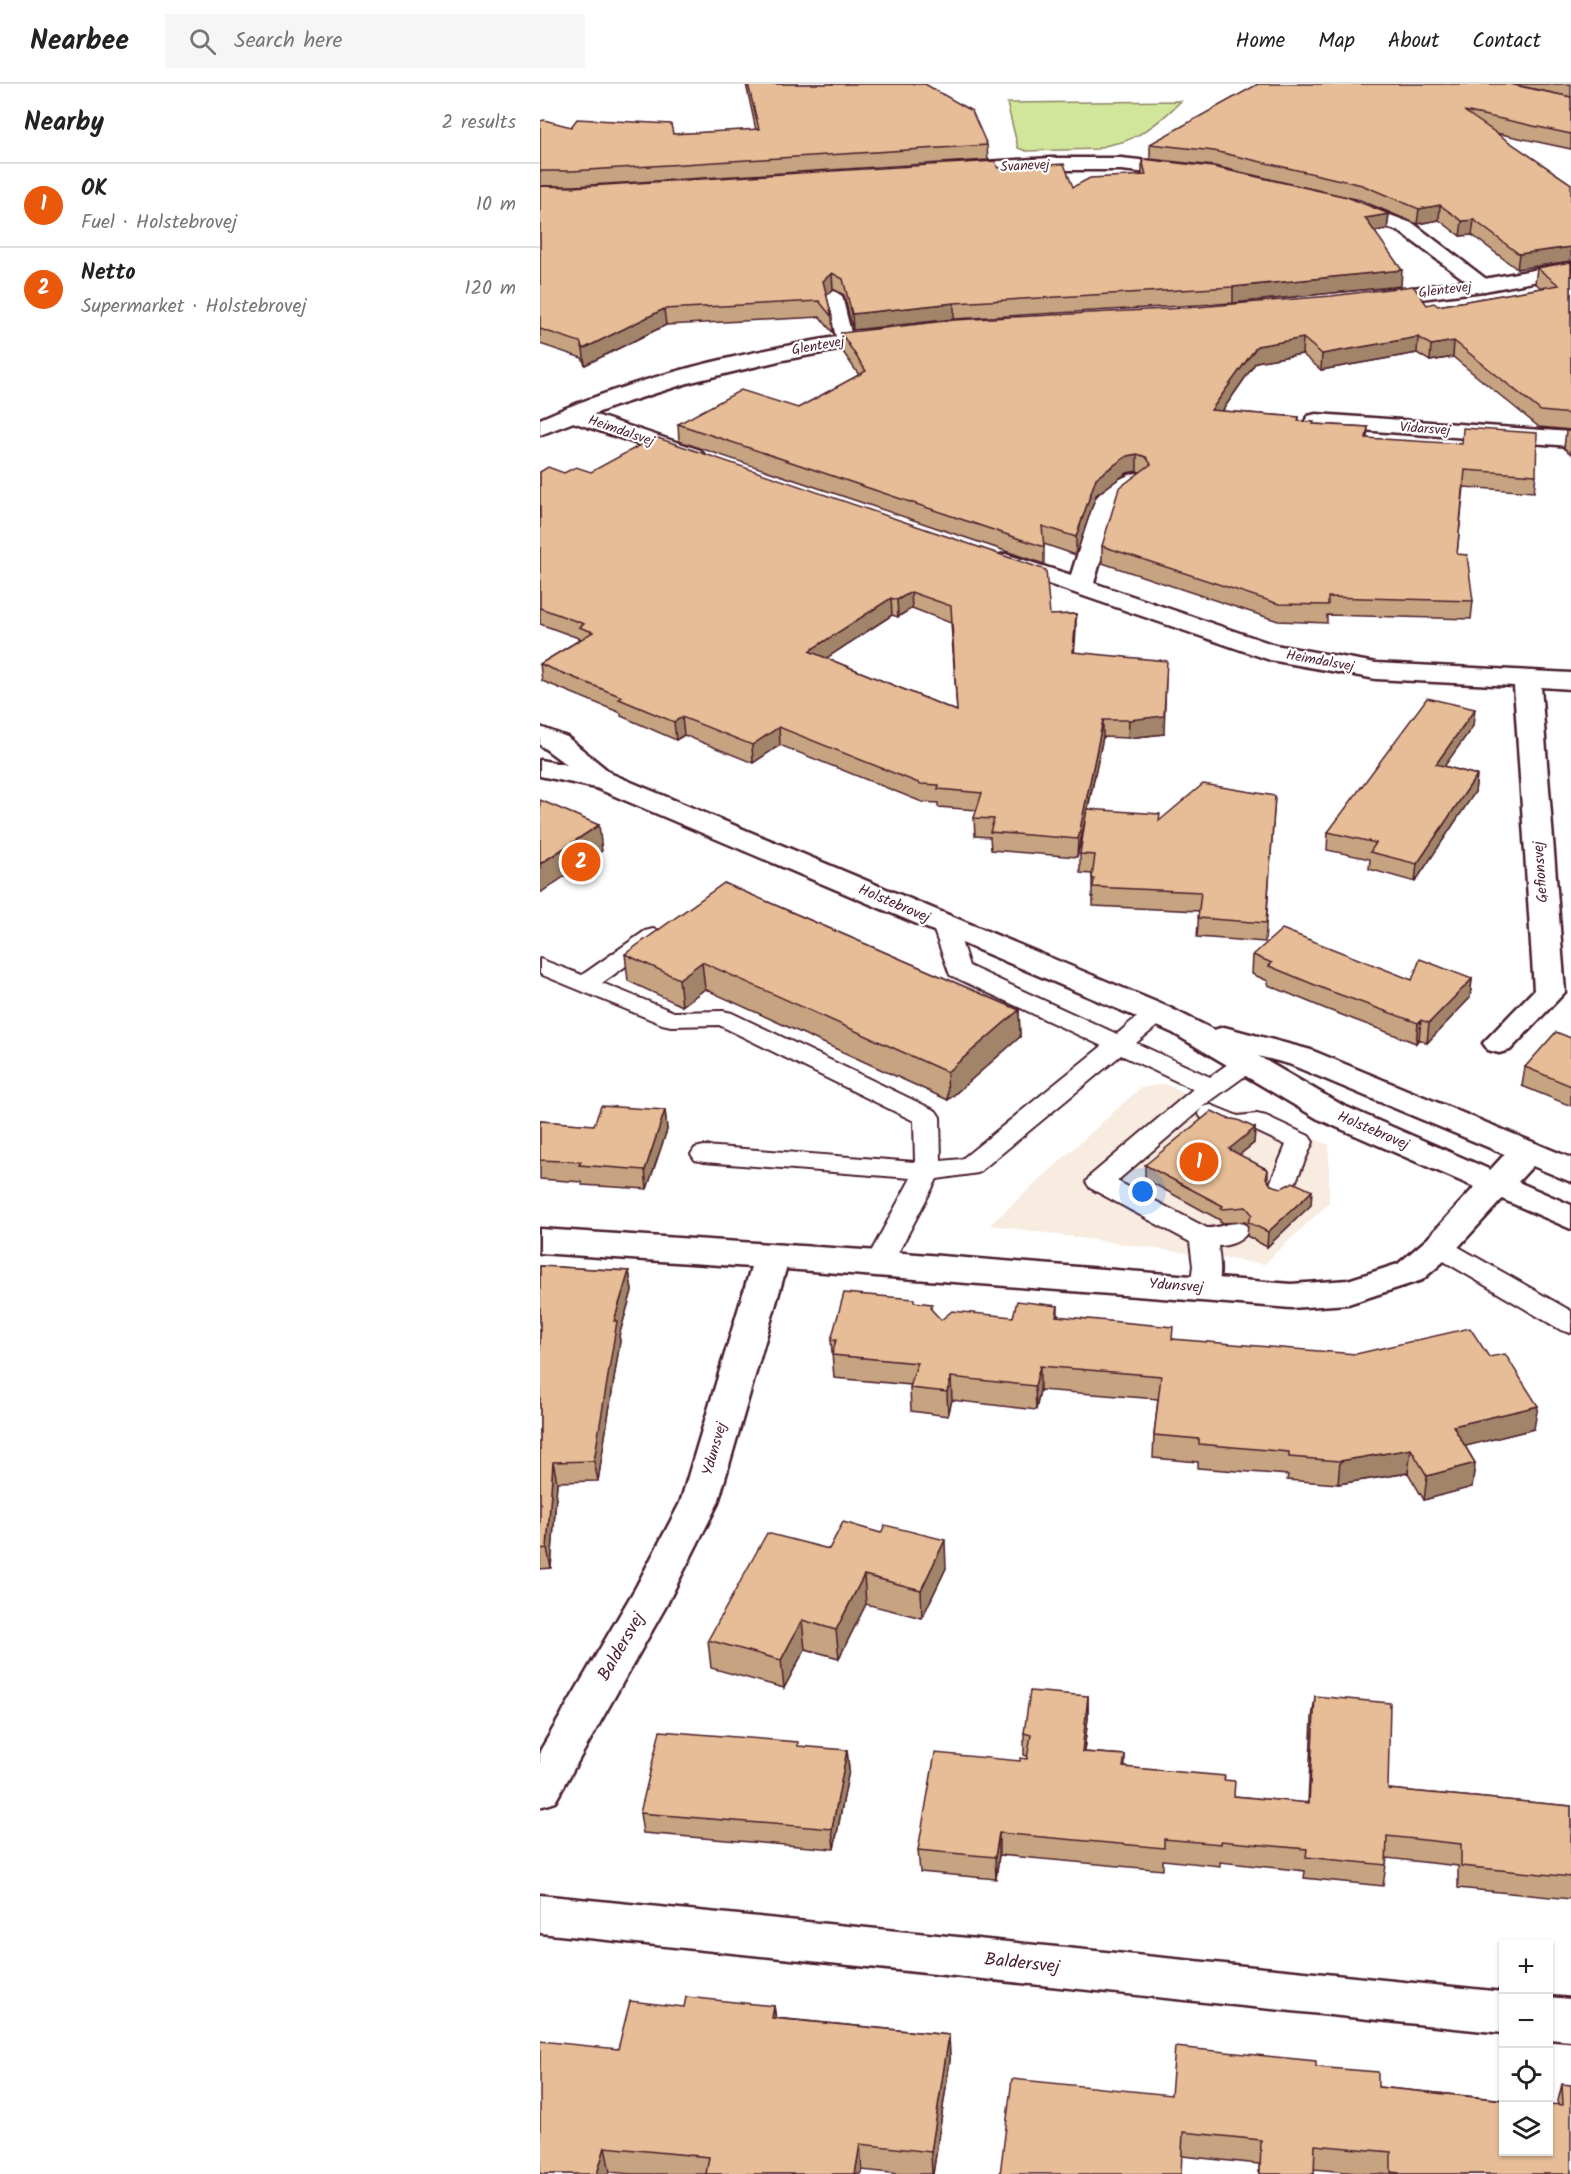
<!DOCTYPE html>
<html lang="en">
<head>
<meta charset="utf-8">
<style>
  :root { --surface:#fff; --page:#f6f6f6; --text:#222; --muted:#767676; --line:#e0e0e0; --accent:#ea580c }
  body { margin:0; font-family:Kalam,sans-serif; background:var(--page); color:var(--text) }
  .controls { position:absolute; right:18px; bottom:18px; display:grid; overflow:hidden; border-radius:0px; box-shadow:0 2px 4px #0004 }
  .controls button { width:54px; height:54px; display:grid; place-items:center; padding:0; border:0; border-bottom:2px solid var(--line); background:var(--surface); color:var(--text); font:30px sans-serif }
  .you { position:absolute; left:603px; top:1108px; width:21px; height:21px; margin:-15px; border:4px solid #fff; border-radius:50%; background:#1a73e8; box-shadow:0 0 0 9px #1a73e833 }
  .badge { display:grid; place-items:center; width:39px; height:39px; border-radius:50%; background:var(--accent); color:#fff; font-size:20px; font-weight:700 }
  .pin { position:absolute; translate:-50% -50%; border:3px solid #fff; box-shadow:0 2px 6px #0006 }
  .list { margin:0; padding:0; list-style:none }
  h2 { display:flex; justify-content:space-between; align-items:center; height:78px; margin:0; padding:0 24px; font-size:26px }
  h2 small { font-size:20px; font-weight:400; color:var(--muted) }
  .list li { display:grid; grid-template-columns:39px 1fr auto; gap:18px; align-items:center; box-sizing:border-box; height:84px; padding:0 24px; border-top:2px solid var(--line) }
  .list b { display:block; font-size:22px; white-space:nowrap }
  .list p { margin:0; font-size:20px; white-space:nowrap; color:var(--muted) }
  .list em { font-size:20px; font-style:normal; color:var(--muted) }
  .icon { flex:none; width:33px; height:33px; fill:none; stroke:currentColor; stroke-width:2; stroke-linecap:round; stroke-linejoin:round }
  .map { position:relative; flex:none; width:1031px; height:2090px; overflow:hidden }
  header { display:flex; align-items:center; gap:36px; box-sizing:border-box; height:84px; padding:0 30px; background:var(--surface); border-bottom:2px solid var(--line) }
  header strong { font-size:28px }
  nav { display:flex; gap:33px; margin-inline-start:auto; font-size:21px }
  .search { width:420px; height:54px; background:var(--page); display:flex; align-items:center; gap:15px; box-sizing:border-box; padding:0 21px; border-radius:0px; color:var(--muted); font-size:22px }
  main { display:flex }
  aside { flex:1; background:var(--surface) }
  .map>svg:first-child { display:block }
  .built { fill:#f8ebe0 }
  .green { fill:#d2e69b; stroke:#8e8263; stroke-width:1.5 }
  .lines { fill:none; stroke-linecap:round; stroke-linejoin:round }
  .service-casing { stroke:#4a1f2b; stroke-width:4 }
  .minor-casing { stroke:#4a1f2b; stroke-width:5 }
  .tertiary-casing { stroke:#4a1f2b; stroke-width:5 }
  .secondary-casing { stroke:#4a1f2b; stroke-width:5 }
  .service { fill:#fff; fill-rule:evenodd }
  .minor { fill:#fff; fill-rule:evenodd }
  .tertiary { fill:#fff; fill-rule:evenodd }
  .secondary { fill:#fff; fill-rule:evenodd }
  .wall { fill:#c6a381; stroke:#4a1f2b; stroke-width:1.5; fill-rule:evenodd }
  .shaded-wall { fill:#a18469; stroke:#4a1f2b; stroke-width:1.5 }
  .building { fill:#e6bd96; stroke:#4a1f2b; stroke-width:1.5; fill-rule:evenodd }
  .labels { text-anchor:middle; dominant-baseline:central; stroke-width:4.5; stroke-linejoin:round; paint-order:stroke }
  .far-street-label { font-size:14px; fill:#4a1f2b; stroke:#fff }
  .street-label { font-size:15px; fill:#4a1f2b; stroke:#fff }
  .near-street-label { font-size:18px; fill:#4a1f2b; stroke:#fff }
</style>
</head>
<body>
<header>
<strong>Nearbee</strong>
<div class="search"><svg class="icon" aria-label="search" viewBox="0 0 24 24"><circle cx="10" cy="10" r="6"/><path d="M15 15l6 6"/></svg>Search here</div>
<nav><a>Home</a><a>Map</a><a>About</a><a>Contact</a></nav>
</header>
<main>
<aside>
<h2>Nearby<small>2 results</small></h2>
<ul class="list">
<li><span class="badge">1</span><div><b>OK</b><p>Fuel · Holstebrovej</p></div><em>10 m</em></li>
<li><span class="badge">2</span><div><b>Netto</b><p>Supermarket · Holstebrovej</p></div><em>120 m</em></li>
</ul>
</aside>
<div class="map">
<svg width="1031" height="2090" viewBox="0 0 1031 2090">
  <rect width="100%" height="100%" fill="#fff"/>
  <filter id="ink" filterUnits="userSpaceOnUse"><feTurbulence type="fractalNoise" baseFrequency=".0167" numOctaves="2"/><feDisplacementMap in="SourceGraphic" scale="12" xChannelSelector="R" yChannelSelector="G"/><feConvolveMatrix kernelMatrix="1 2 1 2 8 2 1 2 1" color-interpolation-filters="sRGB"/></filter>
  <g filter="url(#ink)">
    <polygon class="built" points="625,1000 685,1029 711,1028 789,1061 789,1119 724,1180 450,1141 600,1004"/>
    <path class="green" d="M 641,17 C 625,33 607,49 585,57 C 575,60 567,60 557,65 L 486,67 L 478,64 L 467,19 Z"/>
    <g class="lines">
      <g class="service-casing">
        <g id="service">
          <polygon points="294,207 302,212 313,257 311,261 305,262 297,257 286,212"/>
          <path d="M 404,834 L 412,836 L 416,841 L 429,882 L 577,950 C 591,939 606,920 626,925 L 629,930 L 626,935 L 596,959 L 670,993 C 684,983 698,969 716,974 L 719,979 L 716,984 L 662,1023 L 671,1021 L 698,1032 L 717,1030 L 726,1032 L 769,1052 L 773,1058 L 749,1113 L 740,1116 L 731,1113 L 727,1107 L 746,1061 L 714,1046 L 695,1048 L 686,1046 L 662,1035 L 658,1029 L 662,1024 L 577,1097 L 667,1144 C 682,1144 691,1136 705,1140 L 709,1146 C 703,1157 690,1162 678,1162 C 680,1178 683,1196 674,1211 L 664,1213 L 654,1211 L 650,1204 L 653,1182 L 650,1158 L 550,1104 L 546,1098 L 550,1092 L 653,1005 L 581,971 L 438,1089 L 397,1095 L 349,1186 L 339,1188 L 329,1186 L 325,1179 L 371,1094 L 164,1078 L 155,1076 L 151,1070 L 155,1064 L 164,1062 L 375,1078 L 374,1037 L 179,941 L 131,942 L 122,940 L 0,890 L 0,875 L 42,891 L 105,847 L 113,845 L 121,847 L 125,852 L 121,857 L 62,899 L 134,928 L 183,927 L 192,929 L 396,1027 L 400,1033 L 401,1077 L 422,1075 L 562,962 L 410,891 L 392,841 L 396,836 Z"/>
          <polygon points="899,1154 908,1157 1031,1227 1031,1249 1021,1246 890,1169 886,1163 890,1157"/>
        </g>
      </g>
      <g class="minor-casing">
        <g id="minor">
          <polygon points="511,74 581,74 645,81 652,83 654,87 652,91 645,93 581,86 511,86 412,92 405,90 403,86 405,82 412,80"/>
          <polygon points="807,115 874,140 954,201 951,205 944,207 937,205 860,148 800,125 797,121 800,117"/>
          <polygon points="32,323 160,366 164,371 160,376 152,378 144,376 24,335 21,330 24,325"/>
          <polygon points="776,330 1031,348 1031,362 768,342 765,337 768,332"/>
          <path d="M 596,389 L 604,391 L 608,396 L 577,420 L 554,499 L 735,561 L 836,579 L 1031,589 L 1031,605 L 1001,603 L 1025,908 L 970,966 L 959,969 L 948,966 L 943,959 L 994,906 L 974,602 L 836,595 L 730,576 L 456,482 L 453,477 L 456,472 L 465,470 L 531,491 L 554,417 C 562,405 582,392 596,389 Z"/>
          <polygon points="986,1057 998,1060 1003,1068 998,1076 911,1171 882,1196 808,1220 751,1224 246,1185 178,1419 126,1522 15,1718 0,1723 0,1667 96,1503 140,1419 211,1183 0,1169 0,1145 339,1167 751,1200 808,1196 858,1180 887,1155 974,1060"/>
          <polygon points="0,1811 963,1908 963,1949 0,1849"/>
          <polygon points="1008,1913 1031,1915 1031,1957 1008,1955"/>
        </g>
      </g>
      <g class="tertiary-casing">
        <g id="tertiary">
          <polygon points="1031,179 1031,191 944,207 833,221 826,219 823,215 826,211 833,209 944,195"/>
          <path d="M 345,245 L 353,246 L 356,251 L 353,256 L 243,276 L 151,298 L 75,322 L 0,351 L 0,335 C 109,287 228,263 345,245 Z"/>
        </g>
      </g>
      <g class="secondary-casing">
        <polygon id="secondary" points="0,643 27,653 72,690 628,923 674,946 684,943 771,966 1031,1074 1031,1098 749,980 718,972 802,1021 1031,1121 1031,1145 778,1035 633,949 606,937 56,704 0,692 0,676 27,681 0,661"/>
      </g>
      <use href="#service" class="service"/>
      <use href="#minor" class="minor"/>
      <use href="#tertiary" class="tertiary"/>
      <use href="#secondary" class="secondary"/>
    </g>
    <g class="wall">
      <polygon points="206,0 385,0 447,61 448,76 34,102 0,102 0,37 31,43 133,50 216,46"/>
      <polygon points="971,0 1031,0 1031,13"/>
      <polygon points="1031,13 1031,65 956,49 1031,100 977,185 932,151 920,152 899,136 877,140 820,116 674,82 610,75 610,60"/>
      <polygon points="602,75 849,130 847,145 835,147 861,202 693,219 414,235 313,246 304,211 293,205 286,210 292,233 293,249 280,233 126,241 45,281 42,274 0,260 0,102 32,103 458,84 533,103 602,91"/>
      <polygon points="1031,178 1031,346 999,343 913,273 890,277 877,269 781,286 762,270 716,278 682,327 759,333 759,337 773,340 828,343 827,354 996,391 994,408 924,403 917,470 933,517 931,535 787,531 787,539 738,537 562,479 562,462 600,388 597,387 587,389 556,411 536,471 504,460 504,480 139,357 138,340 258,324 319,291 301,265 301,249 887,221 898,222 1001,204 995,199 997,184"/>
      <polygon points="1026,347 1031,347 1031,370 1024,364"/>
      <path d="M 0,388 L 24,389 L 51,388 L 510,531 L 536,530 L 534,568 L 624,650 L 588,654 L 563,653 L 548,725 L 619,737 L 735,712 L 725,858 L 657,853 L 659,827 L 553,822 L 553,813 L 552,813 L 552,790 L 540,789 L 540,770 L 545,738 L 537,773 L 451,766 L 450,753 L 435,752 L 434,734 L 437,726 L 398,723 L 398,719 L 382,718 L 240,661 L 213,679 L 144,651 L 136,656 L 81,632 L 81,629 L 2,597 L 0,580 L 41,555 L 0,540 ZM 372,524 L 411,539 L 417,627 L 286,574 L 352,531 L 358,533 Z"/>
      <polygon points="933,642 904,682 937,691 935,708 875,798 829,785 830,775 787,766 788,748"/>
      <polygon points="184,799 479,926 480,953 408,1016 165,905 142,922 88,897 85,870"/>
      <polygon points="713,871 872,896 932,895 930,914 887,959 879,955 876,959 786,925 728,901 728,897 712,890"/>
      <polygon points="1031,954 1031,1022 982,1002 985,983"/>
      <polygon points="125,1026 127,1046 107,1105 42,1101 42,1098 0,1095 0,1037 54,1041"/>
      <polygon points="686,1034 715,1044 714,1059 699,1071 728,1086 728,1096 731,1101 771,1121 727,1163 707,1152 708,1141 705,1138 682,1139 680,1138 680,1136 605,1095 605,1081"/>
      <polygon points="0,1182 89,1187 92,1207 79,1252 80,1257 58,1397 17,1398 11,1484 0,1485"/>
      <polygon points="375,1218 392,1227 401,1236 473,1233 518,1222 518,1232 633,1255 994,1345 925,1362 935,1379 932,1403 884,1416 868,1389 798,1400 747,1396 748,1391 658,1384 658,1378 613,1374 614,1351 618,1315 500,1306 496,1326 412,1316 408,1332 371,1327 370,1304 371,1301 294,1294 291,1256"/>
      <polygon points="289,1465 406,1484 382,1534 326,1520 299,1574 265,1565 244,1604 171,1584 168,1556"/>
      <polygon points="548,1612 548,1634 544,1668 585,1671 585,1683 684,1696 694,1712 768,1719 772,1634 775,1612 848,1705 1031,1722 1031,1815 918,1804 918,1782 847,1774 843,1802 764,1794 765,1787 680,1778 680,1782 623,1776 623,1786 459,1771 456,1795 380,1788 378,1766 480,1677 487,1675 487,1672 484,1671 484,1649"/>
      <polygon points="307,1666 309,1686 294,1765 103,1749 100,1729"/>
      <polygon points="234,1922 236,1934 409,1951 410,1976 393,2090 360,2090 322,2086 321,2090 91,2090 70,2088 69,2090 0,2090 78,1965 144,1923"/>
      <polygon points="776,1983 838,2003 1017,2021 1022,2000 1031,2090 827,2090 774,2085 774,2090 719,2090 719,2080 642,2072 631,2011"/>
    </g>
    <g class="shaded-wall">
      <polygon points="900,121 899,136 877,140 879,125"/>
      <polygon points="849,130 847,145 824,149 825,134"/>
      <polygon points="934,136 932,151 920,152 922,137"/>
      <polygon points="1031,163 1031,177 977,185 979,170"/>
      <polygon points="862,186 861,202 693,219 693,203"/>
      <polygon points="292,189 293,205 284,213 283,197"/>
      <polygon points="414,219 414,235 313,246 312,230"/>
      <polygon points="124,225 126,241 45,281 43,265"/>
      <polygon points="878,253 877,269 781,286 782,270"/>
      <polygon points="763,254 762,270 716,278 671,343 671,326 717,262"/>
      <polygon points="914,257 913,273 890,277 891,261"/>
      <polygon points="597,370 597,387 587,389 556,411 536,471 536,453 556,394 587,372"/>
      <polygon points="371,508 372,524 358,533 357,516"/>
      <polygon points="351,514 352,531 270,585 269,567"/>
      <polygon points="536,530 536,547 533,585 533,568"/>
      <polygon points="626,595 624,650 588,654 589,636"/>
      <polygon points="935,625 933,642 894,697 896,680"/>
      <polygon points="142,633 144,651 136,656 134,638"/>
      <polygon points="563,636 563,653 537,773 538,755"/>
      <polygon points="239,643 240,661 213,679 212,661"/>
      <polygon points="937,691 935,708 875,798 877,780"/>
      <polygon points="59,741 62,767 0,809 0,780"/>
      <polygon points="162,878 165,905 142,922 139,895"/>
      <polygon points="932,895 930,914 887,959 889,939"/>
      <polygon points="479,926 480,953 408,1016 407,988"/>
      <polygon points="881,936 879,955 876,959 878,939"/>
      <polygon points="125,1026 127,1046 107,1105 105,1086"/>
      <polygon points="715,1044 714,1059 688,1080 689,1065"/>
      <polygon points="772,1107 771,1121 727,1163 728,1148"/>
      <polygon points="89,1187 92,1207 79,1252 80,1257 58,1397 54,1377 74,1237"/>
      <polygon points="500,1282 500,1306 496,1326 495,1302"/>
      <polygon points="411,1293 412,1316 408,1332 407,1308"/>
      <polygon points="998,1322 994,1345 910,1366 913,1342"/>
      <polygon points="871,1365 868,1389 798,1400 800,1377"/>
      <polygon points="13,1378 17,1398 11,1484 7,1464"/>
      <polygon points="935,1379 932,1403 884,1416 887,1392"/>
      <polygon points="405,1456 406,1484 382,1534 381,1506"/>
      <polygon points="324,1491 326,1520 299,1574 296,1546"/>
      <polygon points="262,1536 265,1565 244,1604 241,1576"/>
      <polygon points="548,1612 548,1634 541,1690 542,1668"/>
      <polygon points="307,1666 309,1686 294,1765 292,1745"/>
      <polygon points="459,1749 459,1771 456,1795 455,1773"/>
      <polygon points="234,1922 237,1948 232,1934"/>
      <polygon points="409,1951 410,1976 393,2090 392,2090 391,2068"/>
      <polygon points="320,2060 322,2086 321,2090 315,2090"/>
      <polygon points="65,2063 70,2088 69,2090 57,2090"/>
    </g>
    <g class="building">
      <polygon points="208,0 385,0 432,27 447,61 32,87 0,87 0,37 4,36 31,43 37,35 131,40 133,50 219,45"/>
      <polygon points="718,0 969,0 1031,13 1031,50 924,27 1031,100 1031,163 979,170 934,136 922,137 900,121 879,125 822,101 674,67 610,60"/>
      <polygon points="602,75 673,83 807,113 849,130 825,134 862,186 693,203 414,219 312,230 303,195 292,189 283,197 292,233 279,217 124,225 43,265 40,258 0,245 0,102 32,103 455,77 458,84 524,80 533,103 550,94 606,91"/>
      <polygon points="1031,178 1031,330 1001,327 914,257 891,261 878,253 782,270 763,254 717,262 671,326 759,333 758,337 774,338 773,340 828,343 826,354 922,360 923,344 997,349 996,391 925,386 917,470 927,471 933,517 788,513 788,521 739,520 562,462 579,404 611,380 606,373 597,370 587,372 556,394 536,453 502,442 504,463 138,340 201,306 258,324 326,287 301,249 414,236 645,224 791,212 873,202 887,221 894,219 898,222 1019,201 997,184"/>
      <path d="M 115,353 L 506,486 L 510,531 L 536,530 L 533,568 L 627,577 L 624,632 L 589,636 L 563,636 L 538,755 L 450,748 L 454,735 L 434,734 L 442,709 L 398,705 L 399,701 L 381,700 L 239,643 L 212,661 L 142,633 L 134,638 L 79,615 L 82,613 L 0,580 L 53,548 L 39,543 L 44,540 L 0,524 L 0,388 L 8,383 L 24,389 L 36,383 L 51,388 ZM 371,508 L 411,522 L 417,627 L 269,567 L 351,514 L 357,516 Z"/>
      <polygon points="887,614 935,625 896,680 937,691 877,780 830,768 836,759 788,748"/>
      <polygon points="663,700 735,712 726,839 658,834 661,808 553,803 554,795 552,794 555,771 540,770 547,725 620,730 619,737"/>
      <polygon points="0,716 59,741 0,780"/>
      <polygon points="184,799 479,926 407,988 162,878 139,895 85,870"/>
      <polygon points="742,845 872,896 880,875 932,895 889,939 881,936 878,939 787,906 729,882 732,879 713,871"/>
      <polygon points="1016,948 1031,954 1031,1002 985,983"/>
      <polygon points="61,1022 125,1026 105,1086 39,1081 41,1078 0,1076 0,1037 54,1041"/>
      <polygon points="672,1027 686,1034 698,1036 715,1044 689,1065 728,1086 726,1094 731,1101 742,1104 753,1098 772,1107 728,1148 708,1138 712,1130 706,1123 683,1125 681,1124 683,1122 605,1081"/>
      <polygon points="0,1182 89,1187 74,1237 77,1237 54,1377 13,1378 7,1464 0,1465"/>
      <polygon points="304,1209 374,1215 374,1218 392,1220 391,1225 401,1236 412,1227 473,1233 477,1217 518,1222 516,1232 633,1243 632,1255 816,1270 930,1244 949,1273 965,1270 998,1322 913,1342 935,1379 887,1392 871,1365 800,1377 749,1373 749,1368 659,1360 659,1355 614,1351 621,1292 500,1282 495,1302 411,1293 407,1308 370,1304 377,1279 292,1271 296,1256 291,1256"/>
      <polygon points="303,1438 341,1449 345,1441 405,1456 381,1506 324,1491 296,1546 262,1536 241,1576 168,1556 227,1449 289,1465"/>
      <polygon points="490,1607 548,1612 542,1668 585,1671 583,1683 685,1692 684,1696 695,1697 694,1712 769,1719 775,1612 850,1619 848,1705 1031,1722 1031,1793 921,1782 921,1760 847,1752 846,1781 766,1773 767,1765 681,1757 681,1760 624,1755 624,1764 459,1749 455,1773 378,1766 395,1669 480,1677 480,1674 487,1675 491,1651 484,1649"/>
      <polygon points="120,1647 258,1658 258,1662 307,1666 292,1745 100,1729"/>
      <polygon points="146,1913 234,1922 232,1934 409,1951 391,2068 320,2060 315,2090 166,2090 169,2073 65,2063 57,2090 0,2090 0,1957 78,1965 90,1917 144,1923"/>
      <polygon points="635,1963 776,1977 776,1983 838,1988 838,2003 963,2016 963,2067 1008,2067 1008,2020 1023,2021 1022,2000 1031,2001 1031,2090 859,2090 859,2089 851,2088 851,2068 775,2061 774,2090 720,2090 721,2056 643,2048 641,2090 460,2090 472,1995 631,2011"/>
    </g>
  </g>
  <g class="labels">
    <g class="far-street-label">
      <text transform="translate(485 82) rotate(-3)">Svanevej</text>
      <text transform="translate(905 206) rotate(-7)">Glentevej</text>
      <text transform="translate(278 262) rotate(-10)">Glentevej</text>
      <text transform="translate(885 345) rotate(4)">Vidarsvej</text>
      <text transform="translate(81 347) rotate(19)">Heimdalsvej</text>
      <text transform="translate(780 577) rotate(10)">Heimdalsvej</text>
    </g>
    <g class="street-label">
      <text transform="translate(1001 788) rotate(-94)">Gefionsvej</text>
      <text transform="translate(354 820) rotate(23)">Holstebrovej</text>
      <text transform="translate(833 1047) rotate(23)">Holstebrovej</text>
      <text transform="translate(636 1202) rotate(4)">Ydunsvej</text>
      <text transform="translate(175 1365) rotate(-74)">Ydunsvej</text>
    </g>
    <g class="near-street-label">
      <text transform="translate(82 1563) rotate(-60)">Baldersvej</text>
      <text transform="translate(482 1880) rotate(6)">Baldersvej</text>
    </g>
  </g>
</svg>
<div class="controls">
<button>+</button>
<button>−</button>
<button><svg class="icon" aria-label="locate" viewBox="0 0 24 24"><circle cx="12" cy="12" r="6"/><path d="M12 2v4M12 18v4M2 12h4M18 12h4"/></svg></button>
<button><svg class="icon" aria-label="layers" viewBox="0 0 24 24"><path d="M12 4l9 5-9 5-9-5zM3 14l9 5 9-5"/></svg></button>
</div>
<div class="you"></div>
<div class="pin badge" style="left:659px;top:1078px">1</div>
<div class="pin badge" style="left:41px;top:778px">2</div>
</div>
</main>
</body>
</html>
